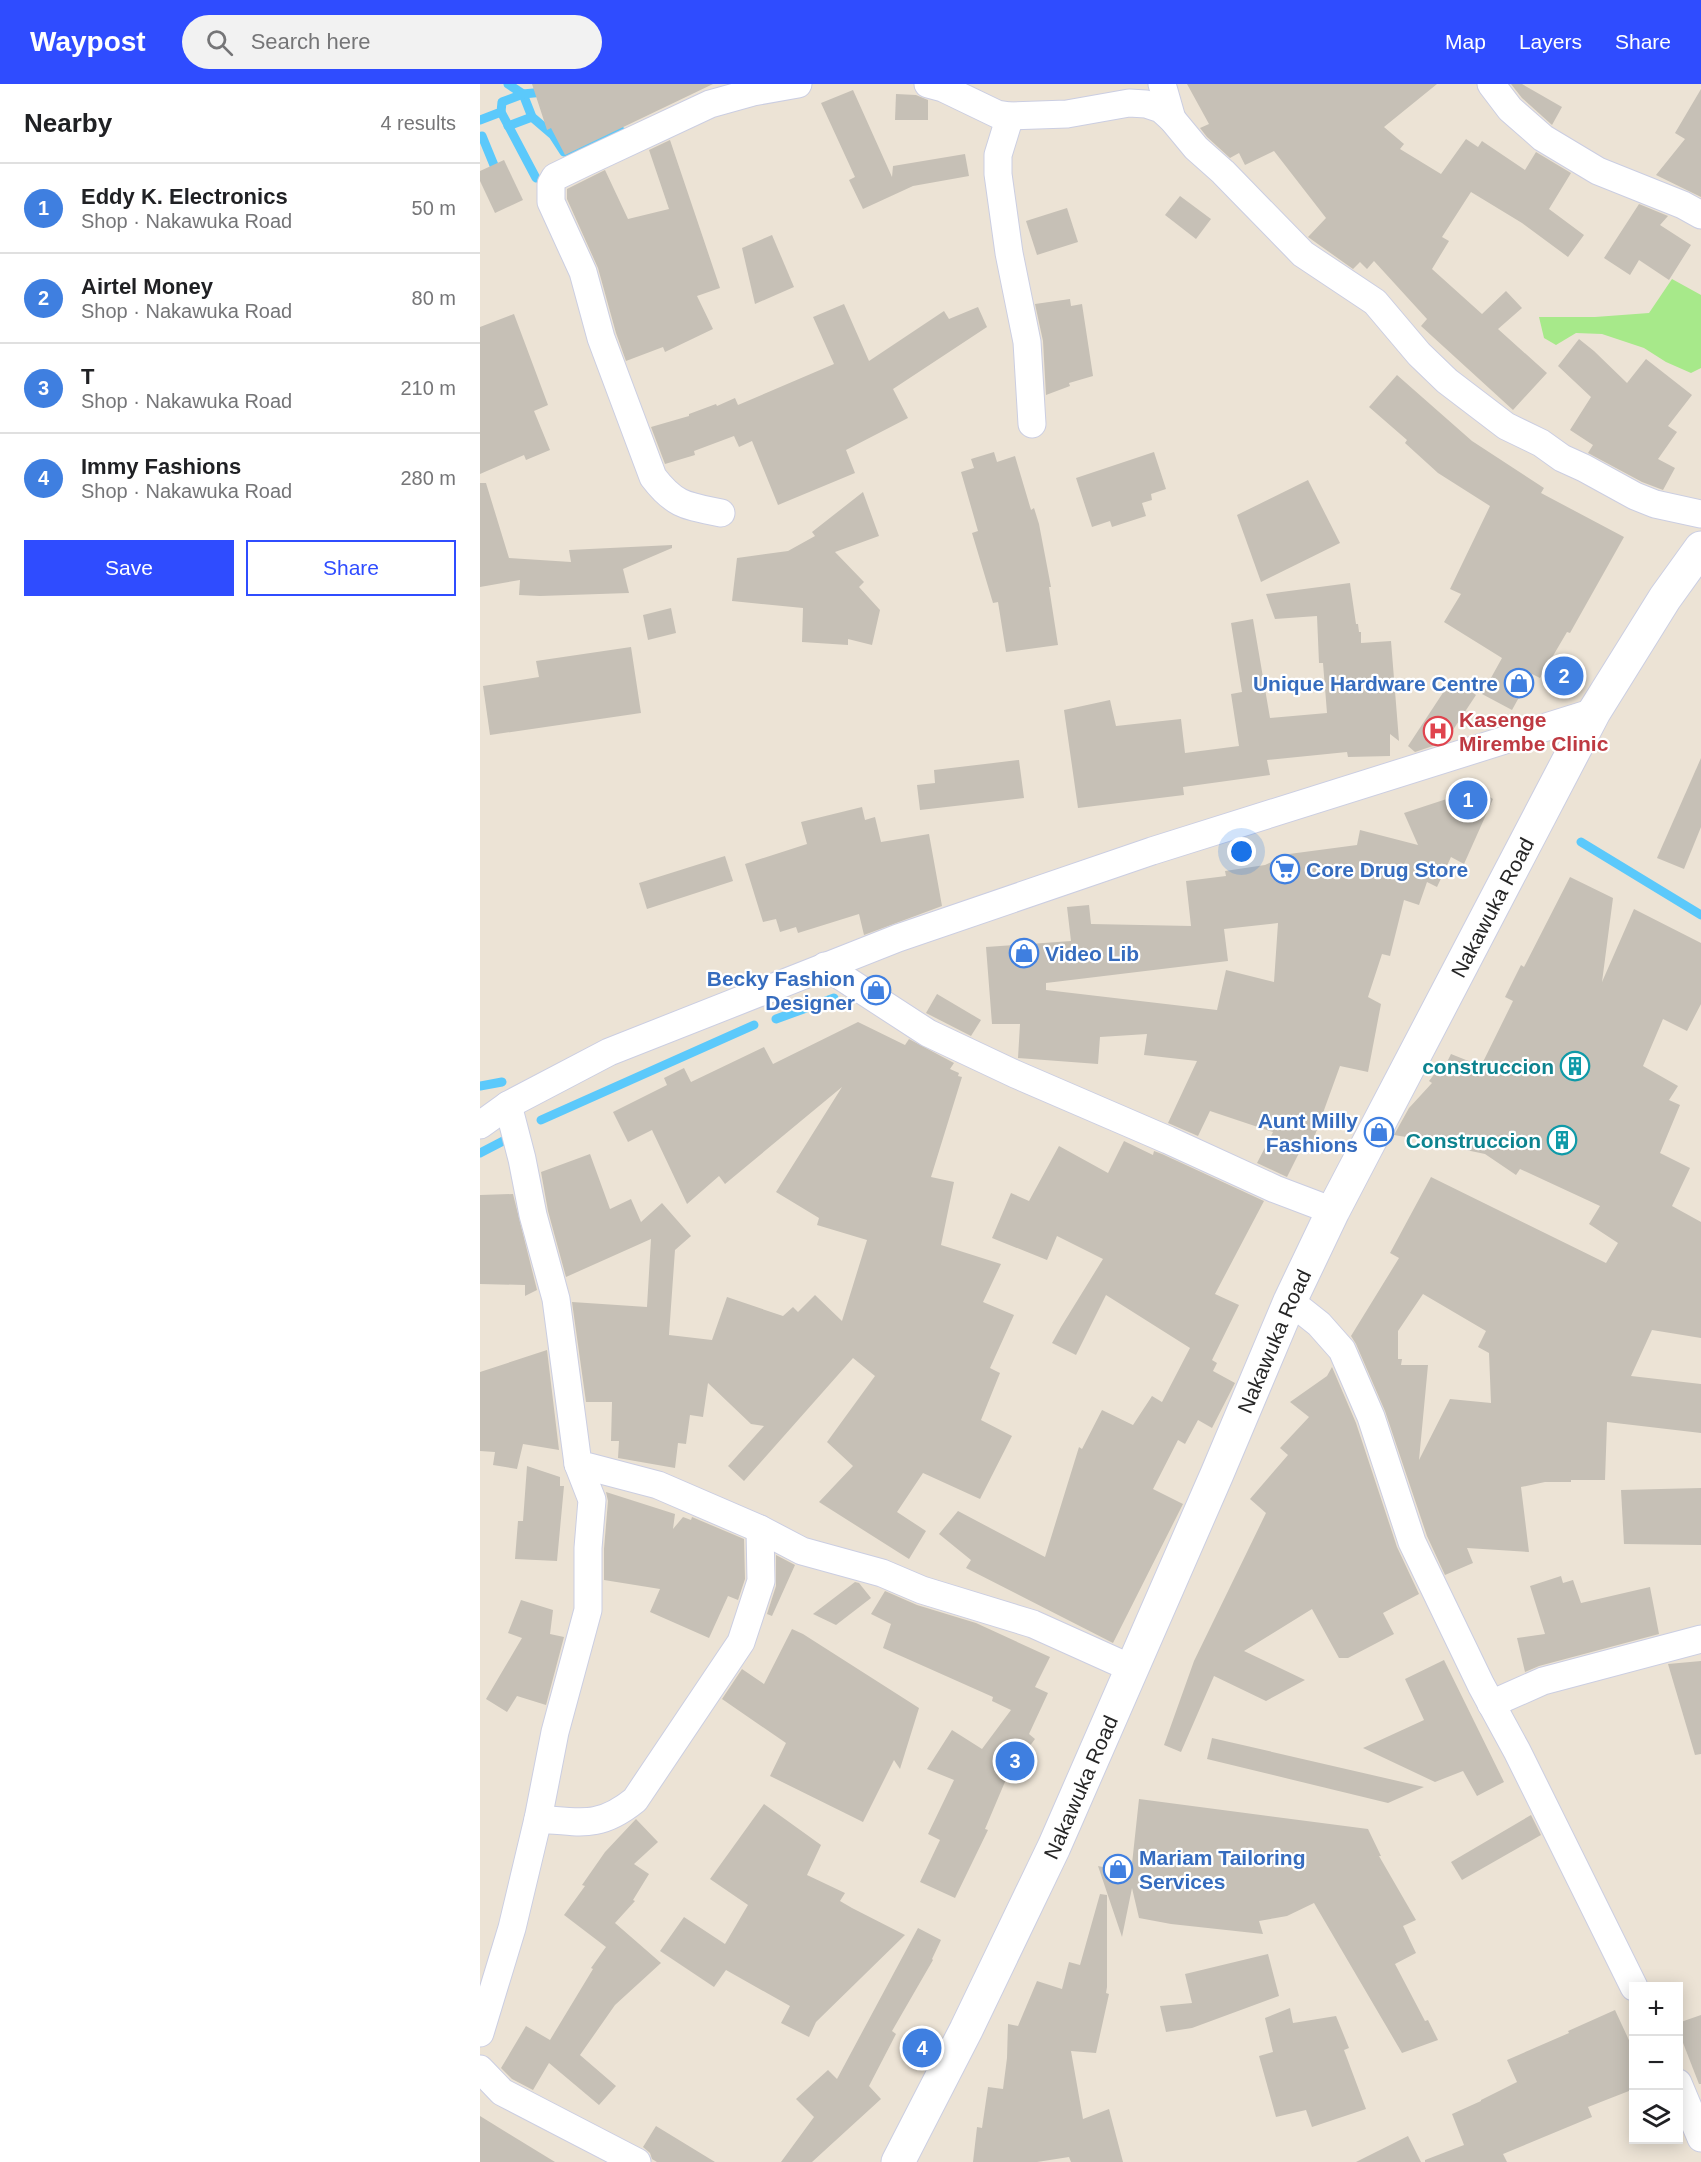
<!DOCTYPE html>
<html lang="en">
<head>
<meta charset="utf-8">
<style>
  :root { --surface:#fff; --page:#f2f2f2; --text:#202124; --muted:#757577; --line:#e0e0e0; --accent:#2f4cff }
  body { margin:0; font-family:Helvetica,sans-serif; background:var(--page); color:var(--text) }
  .controls { position:absolute; right:18px; bottom:18px; display:grid; overflow:hidden; border-radius:0px; box-shadow:0 3px 15px #0003 }
  .controls button { width:54px; height:54px; display:grid; place-items:center; padding:0; border:0; border-bottom:2px solid var(--line); background:var(--surface); color:var(--text); font:30px sans-serif }
  .you { position:absolute; left:762px; top:768px; width:21px; height:21px; margin:-15px; border:4px solid #fff; border-radius:50%; background:#1a73e8; box-shadow:0 0 0 9px #1a73e833 }
  .badge { display:grid; place-items:center; width:39px; height:39px; border-radius:50%; background:var(--accent); color:#fff; font-size:20px; font-weight:700 }
  .pin { position:absolute; translate:-50% -50%; border:3px solid #fff; box-shadow:0 2px 6px #0006 }
  .list { margin:0; padding:0; list-style:none }
  h2 { display:flex; justify-content:space-between; align-items:center; height:78px; margin:0; padding:0 24px; font-size:26px }
  h2 small { font-size:20px; font-weight:400; color:var(--muted) }
  .list li { display:grid; grid-template-columns:39px 1fr auto; gap:18px; align-items:center; box-sizing:border-box; height:90px; padding:0 24px; border-top:2px solid var(--line) }
  .list b { display:block; font-size:22px; white-space:nowrap }
  .list p { margin:0; font-size:20px; white-space:nowrap; color:var(--muted) }
  .list em { font-size:20px; font-style:normal; color:var(--muted) }
  .actions { display:flex; gap:12px; padding:18px 24px }
  .actions a { flex:1; padding:14px 0; border:2px solid var(--accent); border-radius:0px; text-align:center; font-size:21px; color:var(--accent) }
  .actions .main { background:var(--accent); color:#fff }
  .icon { flex:none; width:33px; height:33px; fill:none; stroke:currentColor; stroke-width:2; stroke-linecap:round; stroke-linejoin:round }
  .map { position:relative; flex:none; width:1221px; height:2078px; overflow:hidden }
  header { display:flex; align-items:center; gap:36px; box-sizing:border-box; height:84px; padding:0 30px; background:var(--accent); color:#fff }
  header strong { font-size:28px }
  nav { display:flex; gap:33px; margin-inline-start:auto; font-size:21px }
  .search { width:420px; height:54px; background:var(--page); display:flex; align-items:center; gap:15px; box-sizing:border-box; padding:0 21px; border-radius:33px; color:var(--muted); font-size:22px }
  main { display:flex }
  aside { flex:1; background:var(--surface) }
  .map>svg:first-child { display:block }
  .green { fill:#a7e98a }
  .lines { fill:none; stroke-linecap:round; stroke-linejoin:round }
  .stream { stroke:#5bc9fb; stroke-width:9 }
  .building { fill:#c6c0b6; fill-rule:evenodd }
  .street-casing { stroke:#cbcee2; stroke-width:29 }
  .secondary-casing { stroke:#cbcee2; stroke-width:35 }
  .street { stroke:#fff; stroke-width:27 }
  .secondary { stroke:#fff; stroke-width:33 }
  .labels { text-anchor:middle; dominant-baseline:central; stroke-width:4.5; stroke-linejoin:round; paint-order:stroke }
  .shop-label { font-size:21px; font-weight:bold; fill:#366cbe; stroke:#fff; text-anchor:end }
  .health-label { font-size:21px; font-weight:bold; fill:#be3a42; stroke:#fff; text-anchor:start }
  .street-label { font-size:21px; fill:#262626; stroke:#fff }
  .culture-label { font-size:21px; font-weight:bold; fill:#0d838f; stroke:#fff; text-anchor:end }
</style>
</head>
<body>
<header>
<strong>Waypost</strong>
<div class="search"><svg class="icon" aria-label="search" viewBox="0 0 24 24"><circle cx="10" cy="10" r="6"/><path d="M15 15l6 6"/></svg>Search here</div>
<nav><a>Map</a><a>Layers</a><a>Share</a></nav>
</header>
<main>
<aside>
<h2>Nearby<small>4 results</small></h2>
<ul class="list">
<li><span class="badge" style="background:#3f7fe0">1</span><div><b>Eddy K. Electronics</b><p>Shop · Nakawuka Road</p></div><em>50 m</em></li>
<li><span class="badge" style="background:#3f7fe0">2</span><div><b>Airtel Money</b><p>Shop · Nakawuka Road</p></div><em>80 m</em></li>
<li><span class="badge" style="background:#3f7fe0">3</span><div><b>T</b><p>Shop · Nakawuka Road</p></div><em>210 m</em></li>
<li><span class="badge" style="background:#3f7fe0">4</span><div><b>Immy Fashions</b><p>Shop · Nakawuka Road</p></div><em>280 m</em></li>
</ul>
<div class="actions"><a class="main">Save</a><a>Share</a></div>
</aside>
<div class="map">
<svg width="1221" height="2078" viewBox="0 0 1221 2078">
  <rect width="100%" height="100%" fill="#ece3d5"/>
  <polygon class="green" points="1192,195 1221,211 1221,284 1211,289 1186,278 1164,264 1122,250 1096,249 1076,261 1064,254 1059,233 1115,233 1169,229"/>
  <g class="lines">
    <g class="stream">
      <polyline points="28,0 43,10 52,33 73,51 84,68 141,47"/>
      <polyline points="21,28 56,94"/>
      <polyline points="0,36 21,28 22,18 43,10 64,8 77,0"/>
      <polyline points="28,42 52,33"/>
      <polyline points="2,52 18,91"/>
      <polyline points="1101,758 1221,831"/>
      <polyline points="296,935 354,914"/>
      <polyline points="0,1002 22,998"/>
      <polyline points="61,1036 274,941"/>
      <polyline points="0,1069 27,1055"/>
    </g>
  </g>
  <g class="building">
    <polygon points="52,0 233,0 85,71 71,44 67,46"/>
    <polygon points="707,0 957,0 904,43 924,60 920,65 961,90 986,55 998,63 1002,57 1045,86 1056,68 1091,89 1069,125 1104,151 1088,173 1042,139 991,108 962,153 969,157 952,185 1002,230 1026,207 1042,224 1018,245 1067,289 1033,326 941,242 947,235 894,177 887,185 880,178 873,185 828,153 846,134 794,67 765,81 759,69 750,74 727,53 720,44 729,40"/>
    <polygon points="1031,0 1042,0 1082,23 1072,41 1042,14"/>
    <polygon points="1221,5 1221,113 1176,91 1205,55 1195,49"/>
    <polygon points="373,6 412,93 413,82 485,70 489,92 433,102 383,125 369,96 375,93 341,19"/>
    <polygon points="416,10 436,11 448,16 448,36 415,36"/>
    <polygon points="190,56 240,204 217,212 233,245 185,268 183,263 146,277 136,249 118,184 87,115 87,105 125,86 148,135 189,125 169,66"/>
    <polygon points="24,76 43,116 15,129 0,97 0,87"/>
    <polygon points="700,112 731,135 716,155 685,131"/>
    <polygon points="1159,120 1188,132 1180,141 1211,161 1189,196 1159,176 1150,191 1124,174"/>
    <polygon points="587,124 598,158 557,171 546,137"/>
    <polygon points="292,151 314,203 275,220 262,164"/>
    <polygon points="590,215 591,222 602,220 613,292 589,299 590,302 566,311 563,257 555,220"/>
    <polygon points="364,220 389,277 464,227 469,235 498,223 507,243 413,305 428,334 366,366 375,389 298,421 272,357 259,363 254,352 214,367 215,371 185,380 171,343 209,332 209,330 236,320 237,322 255,314 258,321 354,280 333,233"/>
    <polygon points="34,230 68,321 54,327 70,366 46,376 44,371 0,390 0,243"/>
    <polygon points="1099,255 1114,267 1147,299 1166,275 1212,311 1188,342 1197,348 1178,375 1195,384 1183,406 1162,398 1108,369 1113,361 1090,346 1111,313 1078,282"/>
    <polygon points="917,291 992,357 1064,404 1061,409 1144,453 1090,549 1087,548 1060,594 1052,590 1032,626 1002,610 1022,574 964,538 981,510 970,505 1010,422 958,389 925,359 927,356 889,323"/>
    <polygon points="514,368 517,378 535,372 551,426 554,424 559,440 571,503 569,503 578,561 526,568 518,518 513,519 492,449 498,447 481,388 494,384 491,375"/>
    <polygon points="674,368 686,405 671,410 672,416 662,419 666,432 632,443 630,437 612,443 596,394"/>
    <polygon points="828,396 860,459 781,498 757,431"/>
    <polygon points="0,399 6,399 29,474 91,478 89,466 192,461 192,464 143,485 149,509 60,512 39,511 40,496 0,503"/>
    <polygon points="383,408 399,452 355,468 384,498 379,503 400,526 392,561 368,555 368,561 322,558 323,524 252,517 257,474 308,467 335,452 332,448"/>
    <polygon points="870,499 876,540 878,540 879,548 881,548 881,559 911,557 919,657 910,650 910,672 868,673 867,668 787,676 790,691 703,703 704,711 598,724 584,626 630,616 636,642 701,635 705,669 759,662 751,610 762,608 751,539 773,535 790,634 847,629 843,579 839,579 837,532 795,535 786,510"/>
    <polygon points="191,524 196,549 168,556 163,531"/>
    <polygon points="151,563 161,629 10,651 3,602 59,593 56,577"/>
    <polygon points="972,595 996,611 965,658 935,668 928,662"/>
    <polygon points="1221,674 1221,743 1204,785 1177,774"/>
    <polygon points="539,676 544,714 440,726 437,701 455,699 454,686"/>
    <path d="M 997,705 L 1013,715 L 984,780 L 971,773 L 957,803 L 947,798 L 939,821 L 924,816 L 910,872 L 902,870 L 888,913 L 901,920 L 888,988 L 860,982 L 831,1062 L 824,1059 L 807,1093 L 777,1079 L 793,1048 L 730,1027 L 718,1052 L 688,1039 L 717,977 L 664,971 L 667,950 L 620,953 L 618,980 L 538,974 L 540,940 L 512,940 L 506,863 L 591,857 L 587,823 L 609,821 L 611,840 L 711,842 L 706,797 L 746,792 L 745,787 L 785,781 L 809,770 L 877,761 L 880,746 L 938,761 L 924,729 ZM 798,839 L 794,898 L 746,886 L 737,926 L 566,906 L 566,899 L 748,877 L 744,845 Z"/>
    <polygon points="382,723 385,736 395,733 401,758 449,750 462,822 384,851 379,830 318,849 316,843 300,848 296,835 283,838 265,780 327,760 321,738"/>
    <polygon points="245,772 253,797 167,825 159,799"/>
    <path d="M 1090,793 L 1133,814 L 1122,898 L 1154,825 L 1221,859 L 1221,920 L 1207,947 L 1183,935 L 1163,982 L 1198,1002 L 1189,1016 L 1200,1021 L 1180,1069 L 1210,1084 L 1192,1122 L 1221,1138 L 1221,1254 L 1172,1246 L 1151,1292 L 1221,1300 L 1221,1349 L 1127,1338 L 1125,1396 L 1091,1396 L 1091,1398 L 1065,1398 L 1041,1403 L 1049,1468 L 987,1464 L 993,1479 L 965,1491 L 947,1452 L 905,1327 L 876,1260 L 871,1252 L 919,1174 L 910,1169 L 951,1093 L 1126,1179 L 1138,1159 L 1109,1140 L 1120,1122 L 1040,1085 L 1036,1091 L 1005,1070 L 967,1062 L 968,1060 L 914,1051 L 929,1024 L 952,999 L 949,997 L 956,988 L 960,977 L 966,980 L 971,970 L 1001,982 L 1033,917 L 1025,913 L 1041,881 L 1044,883 ZM 943,1210 L 1006,1247 L 998,1263 L 1009,1269 L 1011,1319 L 970,1315 L 939,1376 L 948,1281 L 921,1281 L 922,1275 L 918,1275 L 918,1247 Z"/>
    <polygon points="457,910 501,936 491,952 446,929"/>
    <polygon points="378,938 425,961 429,955 474,979 470,985 479,989 478,992 482,993 451,1093 474,1098 461,1161 521,1180 503,1218 534,1231 510,1284 520,1289 501,1336 532,1352 500,1415 443,1389 417,1428 446,1447 429,1475 339,1418 373,1382 347,1358 395,1292 373,1274 264,1397 248,1382 284,1342 271,1340 228,1299 223,1333 210,1331 206,1360 198,1359 195,1384 138,1374 139,1357 131,1357 132,1318 106,1318 92,1218 167,1223 171,1155 86,1193 68,1127 61,1088 110,1070 130,1125 151,1115 161,1138 182,1119 211,1152 195,1166 189,1251 232,1256 247,1213 303,1232 313,1223 318,1228 335,1211 362,1237 387,1156 337,1141 339,1134 296,1108 362,1003 245,1100 239,1092 207,1120 172,1046 148,1058 133,1028 187,1001 184,994 204,984 211,998 284,963 293,980"/>
    <polygon points="644,1057 673,1071 674,1067 682,1070 784,1117 735,1210 759,1221 732,1276 737,1279 733,1287 755,1299 732,1344 718,1336 705,1360 698,1356 673,1405 703,1420 633,1559 486,1484 491,1476 459,1450 478,1427 565,1473 599,1363 602,1365 622,1326 653,1341 672,1312 682,1318 710,1264 626,1211 596,1271 572,1259 581,1243 623,1175 577,1152 567,1176 512,1154 531,1109 549,1117 579,1062 628,1089"/>
    <polygon points="33,1110 57,1206 45,1212 45,1201 0,1200 0,1111"/>
    <polygon points="67,1266 79,1366 43,1360 37,1385 13,1381 15,1368 0,1367 0,1288"/>
    <polygon points="852,1283 876,1339 917,1463 939,1510 903,1529 914,1550 868,1574 859,1574 832,1525 764,1567 825,1596 786,1617 734,1592 701,1668 684,1661 714,1577 786,1429 770,1415 808,1371 800,1364 829,1333 810,1318 847,1292"/>
    <polygon points="47,1382 80,1393 80,1402 84,1402 77,1477 35,1475 38,1437 43,1437"/>
    <polygon points="1221,1404 1221,1461 1144,1460 1141,1406"/>
    <polygon points="126,1408 195,1430 193,1445 203,1433 211,1436 212,1433 264,1455 265,1495 258,1516 248,1512 229,1554 170,1528 180,1505 124,1496 124,1465 128,1417"/>
    <polygon points="296,1471 315,1481 292,1532 287,1530 296,1502"/>
    <polygon points="1081,1492 1083,1499 1093,1496 1101,1519 1170,1503 1179,1550 1059,1582 1045,1588 1037,1554 1065,1550 1050,1502"/>
    <polygon points="375,1498 379,1499 391,1514 356,1541 333,1530"/>
    <polygon points="405,1507 437,1521 496,1539 570,1573 555,1603 568,1609 549,1650 555,1655 527,1693 505,1745 508,1746 475,1814 440,1798 460,1756 448,1750 474,1696 447,1685 472,1646 502,1665 531,1626 512,1617 513,1613 403,1564 411,1540 391,1530"/>
    <polygon points="41,1516 73,1526 70,1550 84,1553 66,1621 37,1612 27,1628 6,1615 42,1554 28,1549"/>
    <polygon points="312,1545 323,1550 439,1624 420,1685 414,1676 383,1738 290,1692 306,1659 242,1615 262,1585 284,1600"/>
    <polygon points="964,1576 1024,1698 997,1712 983,1687 955,1698 883,1664 944,1636 925,1595"/>
    <polygon points="1221,1577 1221,1670 1215,1671 1188,1580"/>
    <polygon points="732,1654 944,1703 908,1719 727,1675"/>
    <polygon points="659,1715 888,1745 901,1772 899,1772 936,1836 923,1842 936,1869 915,1880 945,1937 948,1936 958,1956 922,1969 834,1819 807,1832 779,1837 783,1850 691,1840 659,1834 652,1804 642,1853 618,1782 651,1789"/>
    <polygon points="284,1720 341,1761 327,1791 365,1809 360,1817 372,1824 425,1851 336,1938 329,1953 301,1939 310,1922 246,1886 234,1903 180,1867 204,1833 245,1860 268,1821 230,1795"/>
    <polygon points="1051,1731 1061,1751 982,1796 971,1778"/>
    <polygon points="156,1735 178,1758 154,1780 169,1790 153,1816 155,1817 135,1839 181,1879 135,1921 100,1971 136,2002 119,2021 69,1979 53,2006 32,1995 21,1984 46,1942 70,1956 113,1885 111,1884 126,1863 84,1831 105,1802 102,1801 125,1768"/>
    <polygon points="620,1810 627,1811 627,1903 626,1909 629,1910 616,1969 591,1967 603,2035 629,2025 643,2078 591,2078 589,2073 557,2078 493,2078 497,2043 502,2044 508,2003 523,2005 527,1974 528,1940 538,1942 557,1897 582,1905 589,1878 600,1881"/>
    <polygon points="438,1844 461,1856 452,1875 453,1876 412,1947 416,1950 389,2002 401,2015 332,2078 301,2078 334,2033 316,2015 348,1986 357,1995"/>
    <polygon points="788,1870 799,1912 712,1944 686,1948 680,1922 712,1919 705,1890"/>
    <polygon points="810,1924 813,1939 856,1932 869,1964 864,1966 886,2025 832,2043 826,2026 796,2033 779,1972 793,1968 785,1934"/>
    <polygon points="1135,1926 1154,1967 1154,2005 1108,2023 1112,2033 1023,2070 1027,2078 945,2078 945,2076 984,2061 972,2030 1001,2017 1001,2016 1037,1998 1027,1976 1089,1949 1088,1947"/>
    <polygon points="1221,1931 1221,2000 1219,2000 1198,1946 1198,1939"/>
    <polygon points="0,2032 75,2078 0,2078"/>
    <polygon points="176,2042 235,2078 177,2078 172,2075 170,2069 163,2063"/>
    <polygon points="928,2052 941,2078 876,2078"/>
  </g>
  <g class="lines">
    <g class="street-casing">
      <g id="street">
        <polyline points="448,0 463,4 517,30 530,32 587,30 649,19 666,20 681,25 692,35 716,64 743,88 823,170 895,218 939,270 967,297 1026,342 1061,359 1082,374 1104,384 1155,412 1175,420 1221,430"/>
        <polyline points="682,0 692,35"/>
        <polyline points="1011,0 1030,25 1063,54 1118,87 1203,121 1221,131"/>
        <polyline points="530,32 518,71 518,90 529,169 547,258 552,340"/>
        <path d="M 241,429 C 207,422 195,422 173,393 L 121,254 L 103,188 L 71,118 L 71,100 L 75,93 L 106,78 L 230,20 L 273,8 L 318,0"/>
        <polyline points="345,882 448,949 535,990 688,1056 795,1105 853,1127"/>
        <polyline points="28,1021 42,1075 53,1131 76,1215 98,1380 178,1401 280,1445 322,1467 402,1489 442,1506 553,1540 653,1585"/>
        <polyline points="0,1041 28,1021 129,968 418,854 672,767 1114,628"/>
        <polyline points="810,1217 839,1240 862,1266 891,1333 932,1458 1001,1601 1037,1667 1154,1903"/>
        <polyline points="1011,1620 1063,1597 1221,1555"/>
        <path d="M 58,1735 C 101,1738 119,1745 155,1716 L 261,1558 L 281,1497 L 280,1445"/>
        <polyline points="0,1949 32,1844 58,1735 75,1648 108,1526 108,1464 112,1416 98,1380"/>
        <polyline points="0,1985 22,2008 157,2078"/>
        <polyline points="1198,1999 1221,2054"/>
      </g>
    </g>
    <g class="secondary-casing">
      <g id="secondary">
        <path id="s1" d="M 418,2078 L 486,1946 L 574,1763 L 737,1390 L 810,1217 L 853,1127 L 1114,628 L 1185,514 L 1221,464"/>
      </g>
    </g>
    <use href="#street" class="street"/>
    <use href="#secondary" class="secondary"/>
  </g>
  <defs>
    <g id="shop-ring" transform="scale(1.5)"><circle r="9.5" fill="#fff" stroke="#3f7fe0" stroke-width="1.5"/><path d="M-5-2.5h2.3a2.7 3.5 0 0 1 5.4 0H5L5.5 6h-11ZM-1.5-2.5h3a1.5 2.3 0 0 0-3 0Z" fill="#3f7fe0"/></g>
    <g id="hospital-ring" transform="scale(1.5)"><circle r="9.5" fill="#fff" stroke="#e0444e" stroke-width="1.5"/><path d="M-5-5h3v3.5h4V-5h3V5h-3V1.5h-4V5h-3Z" fill="#e0444e"/></g>
    <g id="supermarket-ring" transform="scale(1.5)"><circle r="9.5" fill="#fff" stroke="#3f7fe0" stroke-width="1.5"/><path d="M-6-5.5h2.5l.6 2H6L4.5 2H-2.5L-4.4-4H-6ZM-1.5 3.2a1.3 1.3 0 1 0 .1 0ZM3 3.2a1.3 1.3 0 1 0 .1 0Z" fill="#3f7fe0"/></g>
    <g id="building-ring" transform="scale(1.5)"><circle r="9.5" fill="#fff" stroke="#0f9aa8" stroke-width="1.5"/><path d="M-4-6H4V6H1V3H-1V6H-4ZM-2.5-4.3h1.7v1.8h-1.7ZM.8-4.3h1.7v1.8H.8ZM-2.5-1h1.7V.8h-1.7ZM.8-1h1.7V.8H.8Z" fill="#0f9aa8"/></g>
  </defs>
  <g fill-rule="evenodd">
    <use href="#shop-ring" x="1039" y="599"/>
    <use href="#hospital-ring" x="958" y="647"/>
    <use href="#supermarket-ring" x="805" y="785"/>
    <use href="#shop-ring" x="544" y="869"/>
    <use href="#shop-ring" x="396" y="906"/>
    <use href="#building-ring" x="1095" y="982"/>
    <use href="#shop-ring" x="899" y="1048"/>
    <use href="#building-ring" x="1082" y="1056"/>
    <use href="#shop-ring" x="638" y="1785"/>
  </g>
  <g class="labels">
    <g class="shop-label">
      <text x="1018" y="599">Unique Hardware Centre</text>
      <text x="826" y="785" text-anchor="start">Core Drug Store</text>
      <text x="565" y="869" text-anchor="start">Video Lib</text>
      <text x="375" y="894">Becky Fashion<tspan x="375" dy="24">Designer</tspan></text>
      <text x="878" y="1036">Aunt Milly<tspan x="878" dy="24">Fashions</tspan></text>
      <text x="659" y="1773" text-anchor="start">Mariam Tailoring<tspan x="659" dy="24">Services</tspan></text>
    </g>
    <g class="health-label">
      <text x="979" y="635">Kasenge<tspan x="979" dy="24">Mirembe Clinic</tspan></text>
    </g>
    <g class="street-label">
      <text stroke="none"><textPath href="#s1" startOffset="1389">Nakawuka Road</textPath></text>
      <text stroke="none"><textPath href="#s1" startOffset="903">Nakawuka Road</textPath></text>
      <text stroke="none"><textPath href="#s1" startOffset="417">Nakawuka Road</textPath></text>
    </g>
    <g class="culture-label">
      <text x="1074" y="982">construccion</text>
      <text x="1061" y="1056">Construccion</text>
    </g>
  </g>
</svg>
<div class="controls">
<button>+</button>
<button>−</button>
<button><svg class="icon" aria-label="layers" viewBox="0 0 24 24"><path d="M12 4l9 5-9 5-9-5zM3 14l9 5 9-5"/></svg></button>
</div>
<div class="you"></div>
<div class="pin badge" style="left:988px;top:716px;background:#3f7fe0">1</div>
<div class="pin badge" style="left:1084px;top:592px;background:#3f7fe0">2</div>
<div class="pin badge" style="left:535px;top:1677px;background:#3f7fe0">3</div>
<div class="pin badge" style="left:442px;top:1964px;background:#3f7fe0">4</div>
</div>
</main>
</body>
</html>
